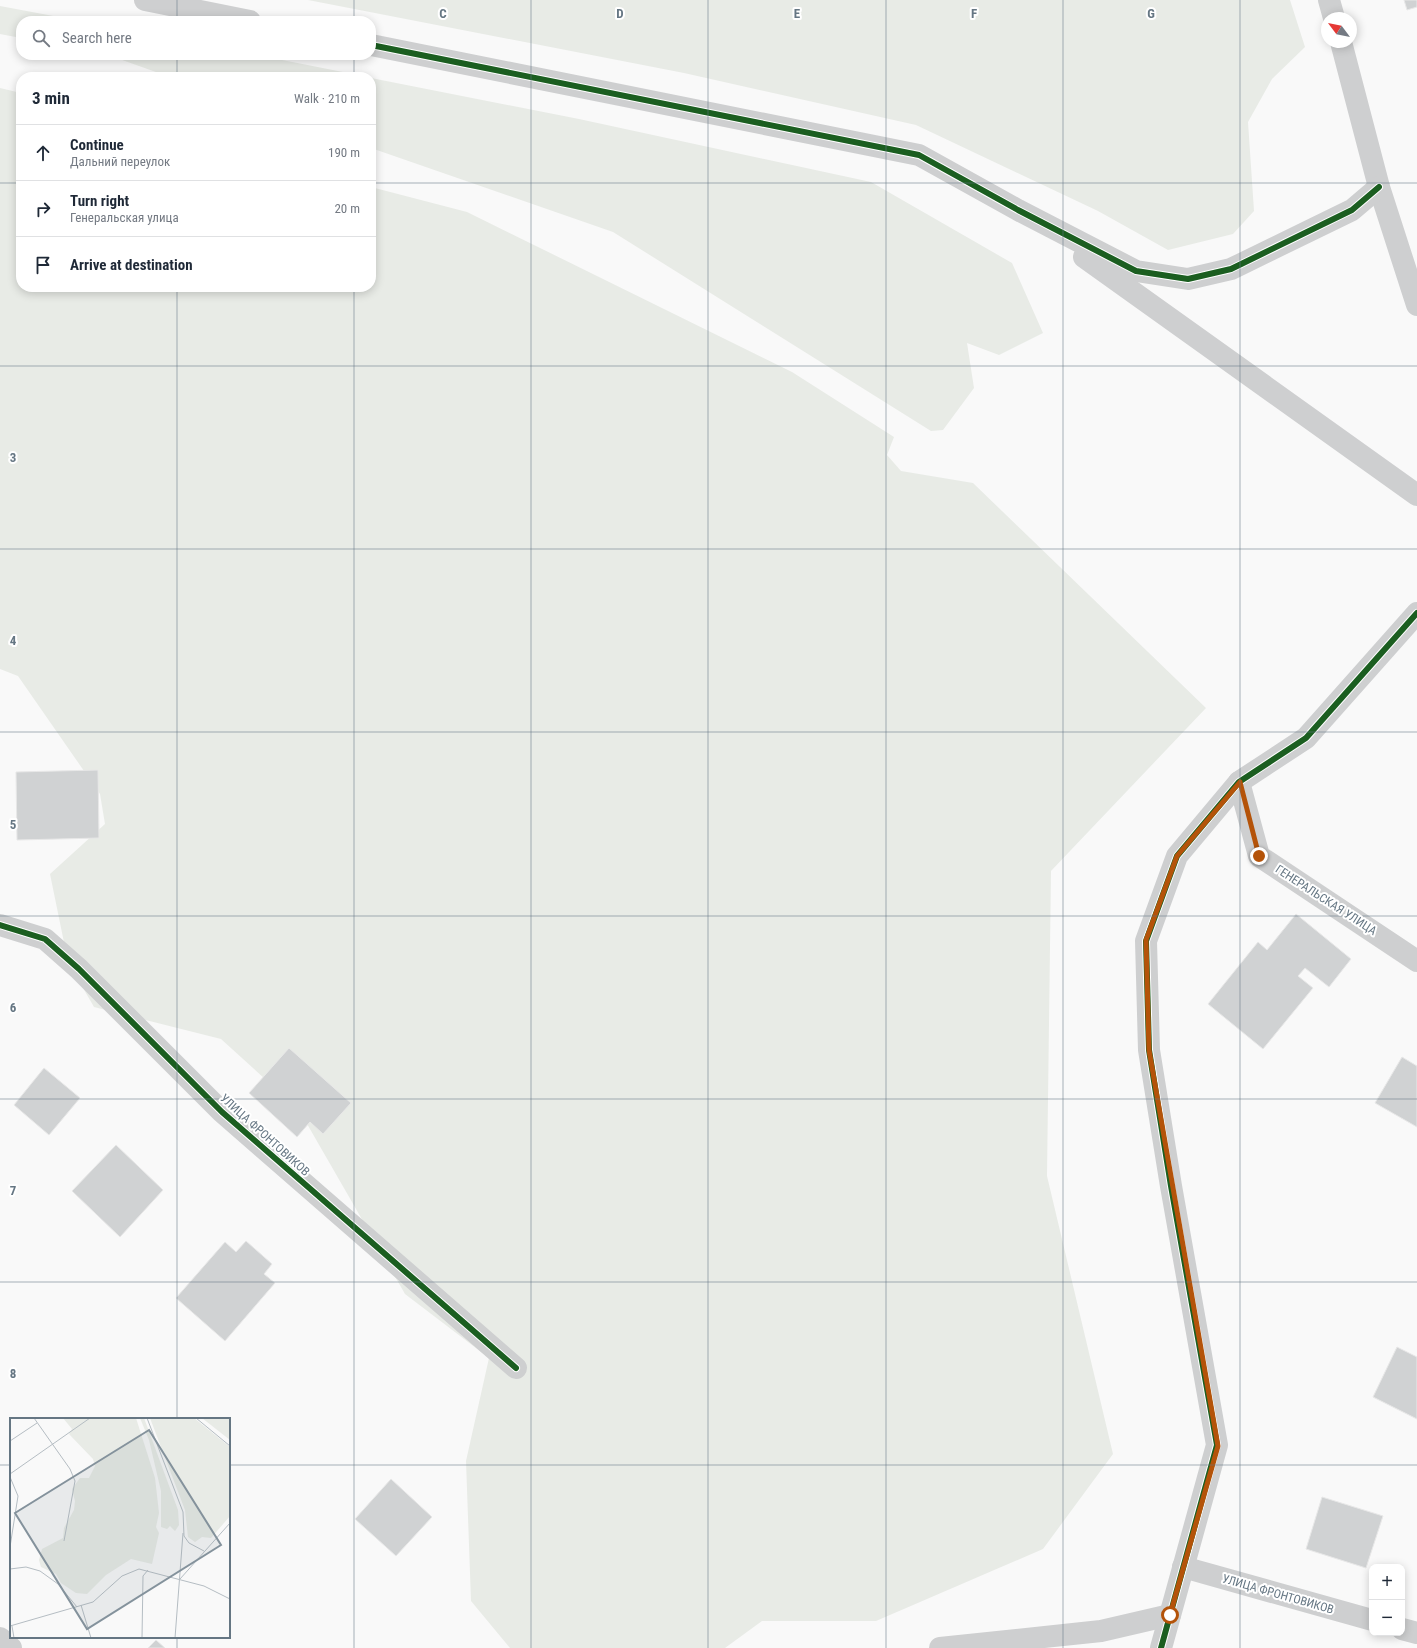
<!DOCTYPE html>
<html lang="en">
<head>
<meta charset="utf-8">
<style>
  :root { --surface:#fff; --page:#f6f6f7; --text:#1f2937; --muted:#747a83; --line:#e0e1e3 }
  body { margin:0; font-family:"Roboto Condensed",sans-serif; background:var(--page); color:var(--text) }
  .controls { position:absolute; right:12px; bottom:12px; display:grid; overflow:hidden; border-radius:8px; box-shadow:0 2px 10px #0003 }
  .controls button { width:36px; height:36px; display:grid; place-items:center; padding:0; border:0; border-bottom:1px solid var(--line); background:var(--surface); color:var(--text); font:20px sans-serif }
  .compass { position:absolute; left:1321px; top:12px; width:36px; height:36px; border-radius:50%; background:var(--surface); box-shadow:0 2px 10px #0003; rotate:302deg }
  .stop { position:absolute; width:12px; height:12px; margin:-9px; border:3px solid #b45309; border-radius:50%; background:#fff }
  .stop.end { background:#b45309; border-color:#fff; box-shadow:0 1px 4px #0008 }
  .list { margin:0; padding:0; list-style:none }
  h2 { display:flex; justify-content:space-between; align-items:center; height:52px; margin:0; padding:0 16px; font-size:17px }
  h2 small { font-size:13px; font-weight:400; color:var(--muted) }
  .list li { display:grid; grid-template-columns:26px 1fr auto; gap:12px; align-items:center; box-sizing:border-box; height:56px; padding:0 16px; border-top:1px solid var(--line) }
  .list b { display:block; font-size:15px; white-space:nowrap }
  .list p { margin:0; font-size:13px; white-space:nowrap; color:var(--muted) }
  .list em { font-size:13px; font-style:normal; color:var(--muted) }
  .icon { flex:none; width:22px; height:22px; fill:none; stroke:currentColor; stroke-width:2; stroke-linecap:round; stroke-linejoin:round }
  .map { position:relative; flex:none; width:1417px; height:1648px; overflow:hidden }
  .search { position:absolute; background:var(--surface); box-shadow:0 2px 10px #0003; left:16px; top:16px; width:360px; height:44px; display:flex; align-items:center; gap:10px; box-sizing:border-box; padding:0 14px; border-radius:16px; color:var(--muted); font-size:15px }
  .panel { position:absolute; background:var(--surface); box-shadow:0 2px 10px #0003; left:16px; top:72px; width:360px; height:220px; border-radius:16px }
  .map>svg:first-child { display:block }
  .green { fill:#e8ebe6 }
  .building { fill:#d0d2d3; stroke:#e8e8e8 }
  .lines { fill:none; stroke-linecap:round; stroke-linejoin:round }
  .minor { stroke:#cecfd0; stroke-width:22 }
  .cycleway-casing { stroke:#fff; stroke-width:8 }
  .cycleway { stroke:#1b5e20; stroke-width:6 }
  .route { stroke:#b45309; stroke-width:5 }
  .grid { fill:none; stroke:#657683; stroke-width:1; stroke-opacity:0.55 }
  .labels { text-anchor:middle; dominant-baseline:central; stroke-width:4; stroke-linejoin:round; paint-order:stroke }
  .street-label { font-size:12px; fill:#657683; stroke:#fff }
  .inset-road { fill:none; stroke:#b5bdc3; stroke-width:1 }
  .view { fill:#84929c; fill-opacity:0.15; stroke:#84929c; stroke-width:2 }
  .inset-edge { fill:none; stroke:#657683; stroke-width:2 }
  .grid-label { font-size:13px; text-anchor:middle; font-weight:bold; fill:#657683; stroke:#fff; stroke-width:4; stroke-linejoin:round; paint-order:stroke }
</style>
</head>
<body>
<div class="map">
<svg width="1417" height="1648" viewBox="0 0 1417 1648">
  <rect width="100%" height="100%" fill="#f9f9f9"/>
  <g class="green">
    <polygon points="308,0 1290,0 1305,47 1272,79 1248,122 1254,211 1233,234 1168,250 1098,211 916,125 684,73"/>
    <polygon points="0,6 80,21 21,21 21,38 0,34"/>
    <polygon points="108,55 257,55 368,77 170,77"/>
    <polygon points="371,78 579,119 871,182 1012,263 1043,333 999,355 967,343 974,388 943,430 931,431 613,232 371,148"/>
    <polygon points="0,88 21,93 21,287 371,287 371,187 467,212 792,372 894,437 887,455 901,471 973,483 1206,708 1051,871 1047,1176 1113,1454 1043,1549 876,1621 762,1621 725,1648 510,1648 471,1601 466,1461 489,1358 405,1294 299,1110 221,1039 94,1007 68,962 50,874 105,824 100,794 18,676 0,669"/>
  </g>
  <g class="building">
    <polygon points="1404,0 1417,0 1417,7 1407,10"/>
    <polygon points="98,770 99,838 17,840 16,772"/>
    <polygon points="1296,914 1351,959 1329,987 1305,968 1298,976 1313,988 1263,1049 1208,1004 1258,942 1267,950"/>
    <polygon points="289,1048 351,1103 323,1134 310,1122 297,1137 249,1093"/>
    <polygon points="1402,1057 1417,1066 1417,1127 1375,1103"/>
    <polygon points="44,1068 80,1098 49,1135 14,1105"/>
    <polygon points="116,1145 163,1190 120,1237 72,1191"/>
    <polygon points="246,1241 272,1264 264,1274 275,1283 225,1341 176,1298 225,1242 236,1252"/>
    <polygon points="1397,1347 1417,1357 1417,1419 1373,1397"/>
    <polygon points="391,1479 432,1517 396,1556 355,1519"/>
    <polygon points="1322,1497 1383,1516 1366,1568 1306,1549"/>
    <polygon points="156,1640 165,1648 148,1648"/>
  </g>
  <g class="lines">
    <g class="minor">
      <polyline points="145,0 250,21"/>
      <polyline points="1329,0 1334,18"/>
      <polyline points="1341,42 1379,187 1417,305"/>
      <polyline points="371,45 919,155 1018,210 1136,271 1188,279 1231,269 1352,210 1379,187"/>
      <polyline points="1084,257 1417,495"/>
      <polyline points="1239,782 1259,856 1417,961"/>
      <polyline points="0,925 45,939 79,969 222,1112 516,1368"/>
      <polyline points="1183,1567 1372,1620"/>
      <polyline points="1402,1629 1417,1633"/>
      <polyline points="0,1638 11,1648"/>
      <polyline points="940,1648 1101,1631 1170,1615"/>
      <polyline points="1161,1648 1217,1445 1171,1186 1149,1050 1146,941 1177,856 1239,782 1306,738 1417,613"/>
    </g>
    <g class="cycleway-casing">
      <g id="cycleway">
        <polyline points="371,45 919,155 1018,210 1136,271 1188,279 1231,269 1352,210 1379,187"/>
        <polyline points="0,925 45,939 79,969 222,1112 516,1368"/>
        <polyline points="1161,1648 1217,1445 1171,1186 1149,1050 1146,941 1177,856 1239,782 1306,738 1417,613"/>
      </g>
    </g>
    <use href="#cycleway" class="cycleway"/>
  </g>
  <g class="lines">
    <polyline class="route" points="1170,1615 1218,1446 1149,1050 1146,940 1177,856 1240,782 1259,856"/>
  </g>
  <path class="grid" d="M 177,0 L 177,21M 354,0 L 354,21M 531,0 L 531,1648M 708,0 L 708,1648M 886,0 L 886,1648M 1063,0 L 1063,1648M 1240,0 L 1240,1648M 177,55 L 177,77M 354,55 L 354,77M 0,183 L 21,183M 371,183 L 1417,183M 177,287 L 177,1419M 354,287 L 354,1648M 0,366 L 1417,366M 0,549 L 1417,549M 0,732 L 1417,732M 0,916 L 1417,916M 0,1099 L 1417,1099M 0,1282 L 1417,1282M 0,1465 L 11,1465M 229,1465 L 1417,1465M 177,1637 L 177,1648"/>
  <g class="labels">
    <g class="street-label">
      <text transform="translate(1326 900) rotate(33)">ГЕНЕРАЛЬСКАЯ УЛИЦА</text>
      <text transform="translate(265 1135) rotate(42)">УЛИЦА ФРОНТОВИКОВ</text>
      <text transform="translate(1278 1594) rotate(16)">УЛИЦА ФРОНТОВИКОВ</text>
    </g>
  </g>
  <g transform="translate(10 1418)">
    <rect width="220" height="220" fill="#f9f9f9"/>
    <path d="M 53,0 L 126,0 L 145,60 L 149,95 L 146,109 L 149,115 L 142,146 L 121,141 L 96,157 L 77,176 L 66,175 L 51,165 L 46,156 L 31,149 L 29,142 L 32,131 L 53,120 L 54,110 L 64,92 L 65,83 L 62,71 L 70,60 L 79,60 L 85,48 L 83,41 L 59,16 L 62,11 ZM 130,0 L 134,0 L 168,92 L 169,107 L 165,113 L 160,108 L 157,111 L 151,109 L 151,73 L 139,22 ZM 140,0 L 184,0 L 220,29 L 220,98 L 201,120 L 192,119 L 185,124 L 178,119 L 175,92 ZM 192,0 L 220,0 L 220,22 Z" fill="#e8ebe6"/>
    <path class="inset-road" d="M 24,0 L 60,51 L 65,63 L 54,123M 137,0 L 173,94 L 174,118 L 179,125 L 194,133M 186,0 L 220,28M 0,23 L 27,5M 0,56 L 80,0M 0,59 L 8,78 L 0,129M 0,151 L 16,149 L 30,153 L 48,166 L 67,189M 170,161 L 220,105M 71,187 L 81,220M 0,208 L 83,184 L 112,158 L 129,151 L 194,168 L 220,181M 2,208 L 4,220M 132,220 L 133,158 L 138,152M 165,220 L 173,115"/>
    <path class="view" d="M 139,12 L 211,127 L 77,211 L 5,95 Z"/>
    <rect width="220" height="220" class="inset-edge"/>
  </g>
  <g class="grid-label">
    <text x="443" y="18">C</text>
    <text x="620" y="18">D</text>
    <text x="797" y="18">E</text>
    <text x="974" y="18">F</text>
    <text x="1151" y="18">G</text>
    <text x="13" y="462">3</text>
    <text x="13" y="645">4</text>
    <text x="13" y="829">5</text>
    <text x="13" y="1012">6</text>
    <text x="13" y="1195">7</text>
    <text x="13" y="1378">8</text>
  </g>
</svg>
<div class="controls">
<button>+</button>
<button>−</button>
</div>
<svg class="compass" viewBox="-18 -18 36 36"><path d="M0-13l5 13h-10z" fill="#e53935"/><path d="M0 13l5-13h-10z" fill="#747a83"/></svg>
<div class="stop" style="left:1170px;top:1615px"></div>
<div class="stop end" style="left:1259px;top:856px"></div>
<div class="search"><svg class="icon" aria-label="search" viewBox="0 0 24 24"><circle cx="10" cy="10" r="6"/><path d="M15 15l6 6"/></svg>Search here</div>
<section class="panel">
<h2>3 min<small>Walk · 210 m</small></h2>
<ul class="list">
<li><svg class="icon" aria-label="ahead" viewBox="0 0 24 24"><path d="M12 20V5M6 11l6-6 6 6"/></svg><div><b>Continue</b><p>Дальний переулок</p></div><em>190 m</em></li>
<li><svg class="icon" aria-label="right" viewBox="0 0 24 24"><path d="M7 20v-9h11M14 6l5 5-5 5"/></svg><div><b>Turn right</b><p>Генеральская улица</p></div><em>20 m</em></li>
<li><svg class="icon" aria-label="arrive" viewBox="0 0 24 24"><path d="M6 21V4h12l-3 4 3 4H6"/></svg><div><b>Arrive at destination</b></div></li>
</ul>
</section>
</div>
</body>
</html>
